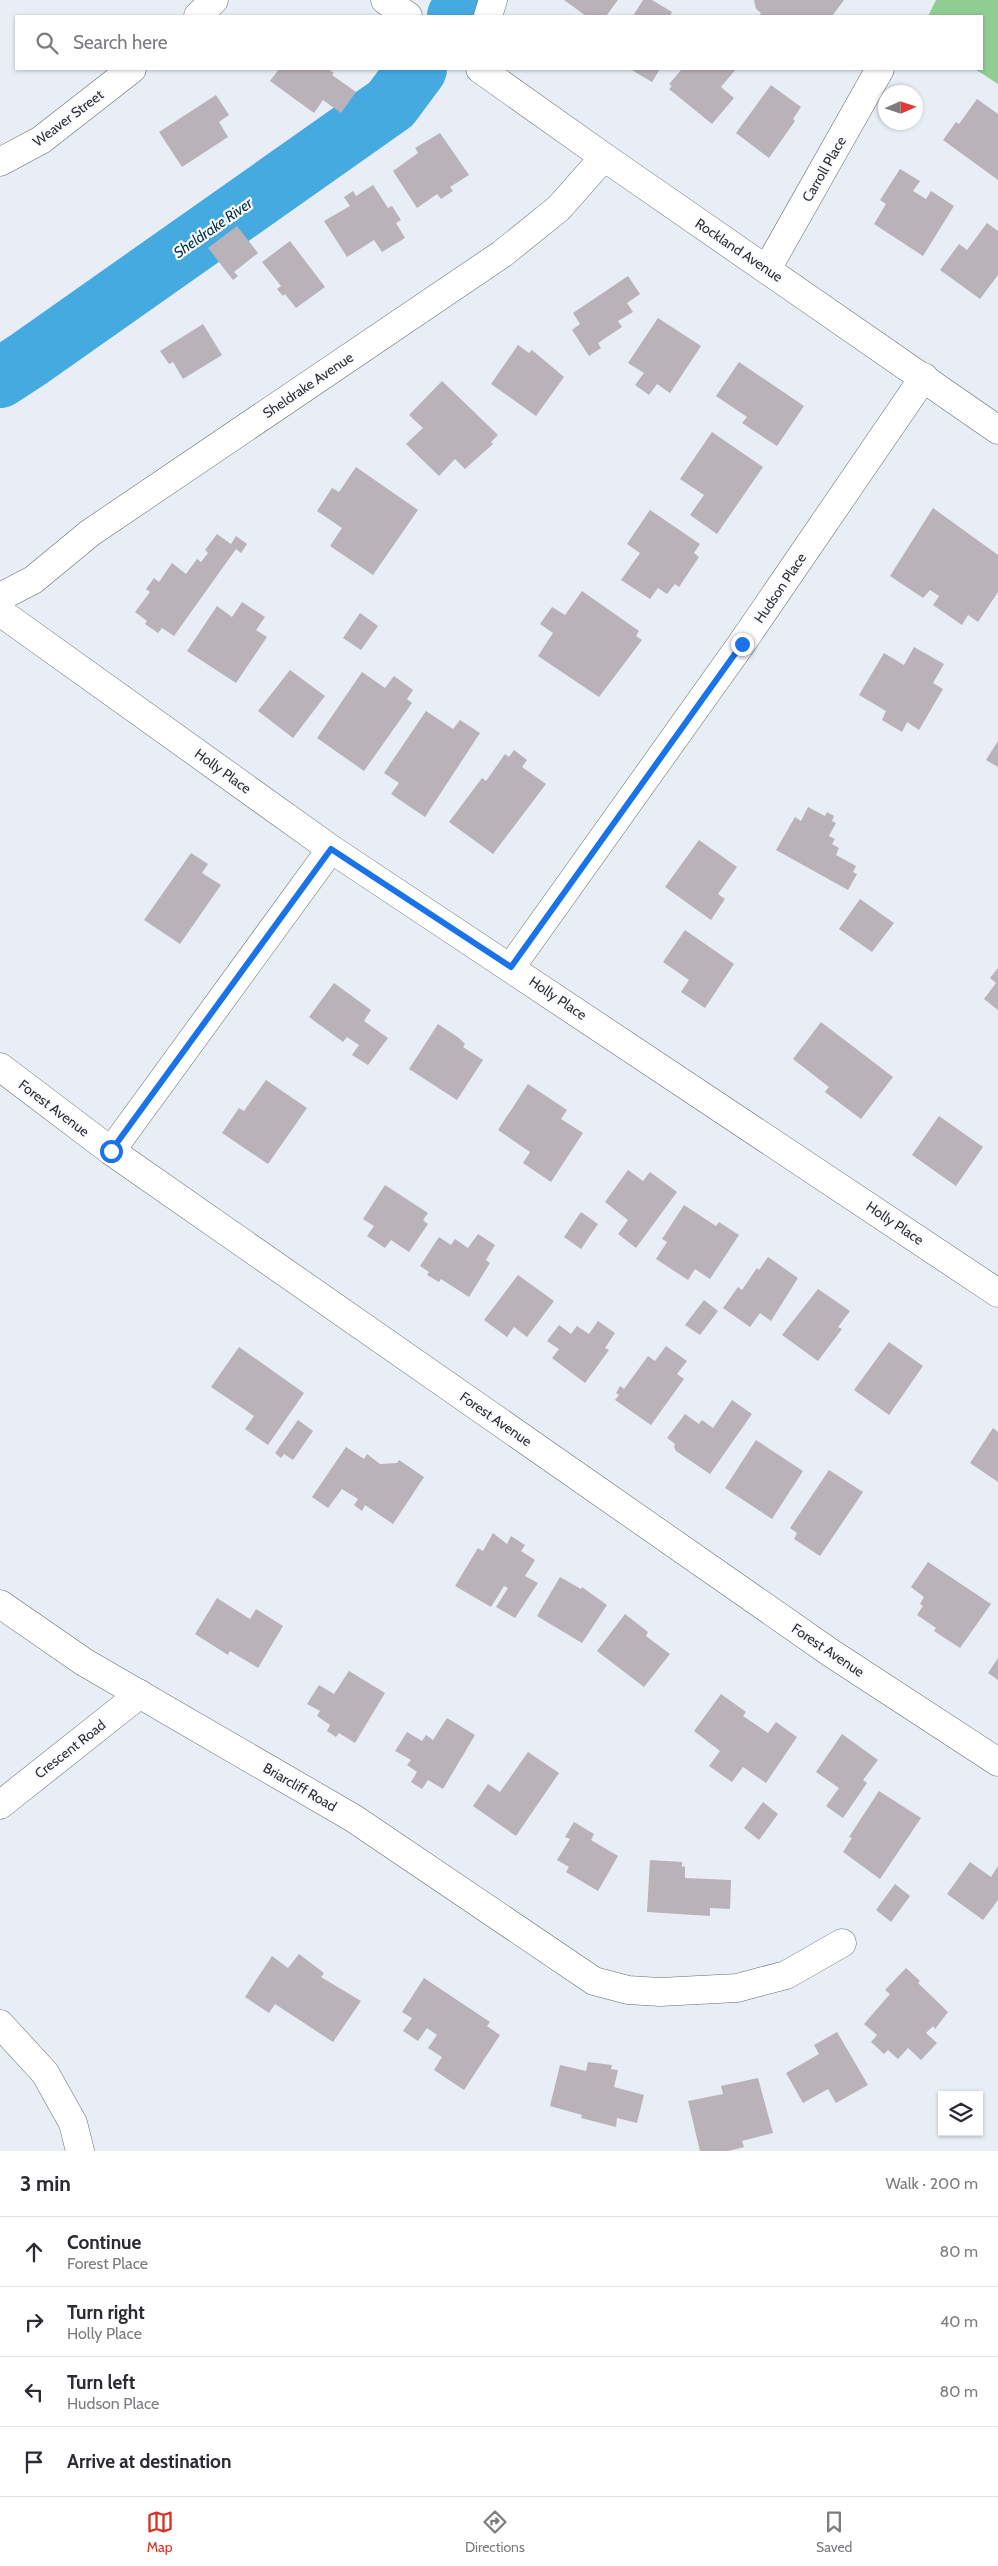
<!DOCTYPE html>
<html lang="en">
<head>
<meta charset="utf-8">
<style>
  :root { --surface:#fff; --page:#f7f7f7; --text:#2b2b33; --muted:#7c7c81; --line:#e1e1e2; --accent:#d93025 }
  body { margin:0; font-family:Cabin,sans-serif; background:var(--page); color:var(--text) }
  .controls { position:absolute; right:15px; bottom:15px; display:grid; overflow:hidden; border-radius:0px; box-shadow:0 1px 4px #0004 }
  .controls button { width:45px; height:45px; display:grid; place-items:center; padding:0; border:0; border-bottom:1px solid var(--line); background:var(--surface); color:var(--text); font:25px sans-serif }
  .compass { position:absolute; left:878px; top:85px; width:45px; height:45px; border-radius:50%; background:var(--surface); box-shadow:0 1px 4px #0004; rotate:87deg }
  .stop { position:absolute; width:15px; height:15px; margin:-11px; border:4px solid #1a73e8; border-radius:50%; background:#fff }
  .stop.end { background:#1a73e8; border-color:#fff; box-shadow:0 1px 5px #0008 }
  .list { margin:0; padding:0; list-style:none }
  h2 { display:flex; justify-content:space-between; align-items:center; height:65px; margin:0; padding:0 20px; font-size:21px }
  h2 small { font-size:16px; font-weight:400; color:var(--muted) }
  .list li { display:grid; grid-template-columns:32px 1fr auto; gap:15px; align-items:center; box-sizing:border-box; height:70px; padding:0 20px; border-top:1px solid var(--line) }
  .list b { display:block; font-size:19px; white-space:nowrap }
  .list p { margin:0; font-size:16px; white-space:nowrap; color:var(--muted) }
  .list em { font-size:16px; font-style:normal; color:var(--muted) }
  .icon { flex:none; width:28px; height:28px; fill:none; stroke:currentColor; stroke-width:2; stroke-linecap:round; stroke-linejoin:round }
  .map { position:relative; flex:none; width:998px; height:2151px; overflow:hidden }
  .search { position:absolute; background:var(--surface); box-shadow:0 1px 4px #0004; left:15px; right:15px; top:15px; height:55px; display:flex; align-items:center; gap:12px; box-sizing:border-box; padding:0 18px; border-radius:0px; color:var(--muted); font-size:19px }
  .sheet { height:345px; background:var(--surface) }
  nav { display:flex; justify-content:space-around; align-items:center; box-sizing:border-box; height:70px; border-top:1px solid var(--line); background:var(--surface); font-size:14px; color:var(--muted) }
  nav a { display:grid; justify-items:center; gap:2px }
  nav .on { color:var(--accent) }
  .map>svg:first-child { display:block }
  .green { fill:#90cd92 }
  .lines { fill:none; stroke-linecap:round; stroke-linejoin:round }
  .river { stroke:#44aae0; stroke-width:60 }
  .building { fill:#b9b2b8 }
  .street-casing { stroke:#656a70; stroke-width:29 }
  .secondary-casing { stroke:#656a70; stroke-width:29 }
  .street { stroke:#fff; stroke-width:28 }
  .secondary { stroke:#fff; stroke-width:28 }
  .route { stroke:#1a73e8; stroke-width:6 }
  .labels { text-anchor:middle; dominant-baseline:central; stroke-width:4.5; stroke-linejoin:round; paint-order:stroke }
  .street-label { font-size:14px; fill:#2f3134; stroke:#f9fbfe }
  .water-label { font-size:15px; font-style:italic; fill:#043147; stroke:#f9fbfe }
</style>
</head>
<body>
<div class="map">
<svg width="998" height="2151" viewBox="0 0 998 2151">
  <rect width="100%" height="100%" fill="#e9eef6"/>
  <polygon class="green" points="936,0 998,0 998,84 975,69 982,69 982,16 928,16"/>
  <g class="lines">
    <g class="river">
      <polyline points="457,16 469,0"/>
      <polyline points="0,378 29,359 391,104 417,69"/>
    </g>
  </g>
  <g class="building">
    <polygon points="564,0 618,0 606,16 586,16"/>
    <polygon points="643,0 652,0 672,12 670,16 633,16"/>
    <polygon points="754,0 844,0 832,16 759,16 761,13 756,9"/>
    <polygon points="279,69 328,69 334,73 332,75 356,92 341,113 323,100 314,113 270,81"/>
    <polygon points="630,69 660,69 652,82"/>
    <polygon points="682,69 736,69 721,87 734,98 712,124 669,89 672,86 669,84"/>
    <polygon points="771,85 801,107 793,119 795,121 769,158 736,133"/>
    <polygon points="216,95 229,115 219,122 228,137 182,167 159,132"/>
    <polygon points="977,99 998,114 998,180 943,140 956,122 959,124"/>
    <polygon points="440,133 469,175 450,187 453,191 441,199 437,194 417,208 393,171 418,153 415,148"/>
    <polygon points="900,169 920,181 913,191 926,199 931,191 954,206 923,256 874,224 886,204 880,200"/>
    <polygon points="373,185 388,208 392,206 401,220 396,223 405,238 382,252 374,240 347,257 324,221 350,206 344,197 353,191 356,196"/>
    <polygon points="987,223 998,231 998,275 980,299 940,270 959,244 967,250"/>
    <polygon points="237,226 258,253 234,272 238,276 233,280 208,248"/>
    <polygon points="290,241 325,287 296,308 285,294 283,296 277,289 281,286 262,262"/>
    <polygon points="628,276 640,294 627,303 633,312 618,321 622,327 598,343 601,348 589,356 572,330 580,324 573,313"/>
    <polygon points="658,318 701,346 670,393 657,384 649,395 635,385 644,373 628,363"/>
    <polygon points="203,324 222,355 183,379 173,362 169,364 160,351"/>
    <polygon points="518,345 529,353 532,350 564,377 536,416 491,384"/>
    <polygon points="739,362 804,406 777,446 742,423 747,417 716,396"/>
    <polygon points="442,381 498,435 491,442 493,444 465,469 455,459 439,476 406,444 423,428 409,415"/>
    <polygon points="712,432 763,467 717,534 690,515 704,495 680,479"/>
    <polygon points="356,467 418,510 373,575 330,546 342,528 317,511 332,488 339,492"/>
    <polygon points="933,508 998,555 998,592 978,622 968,615 962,625 933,605 939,596 930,590 923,598 890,576"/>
    <polygon points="650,510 700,544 694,553 699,557 679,587 675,584 667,594 658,588 650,599 621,580 640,553 627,544"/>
    <polygon points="217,534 231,544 236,536 247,544 241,553 236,549 174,636 162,628 158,633 145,624 147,621 135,612 150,592 146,589 154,578 159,582 172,563 186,574 197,559 201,562 208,553 205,550"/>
    <polygon points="582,591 639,631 636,636 642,640 599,697 538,656 553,633 540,624 552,607 565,615"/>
    <polygon points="242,602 265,617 256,630 267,637 236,683 187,651 217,606 232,617"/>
    <polygon points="360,613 378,626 361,650 343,638"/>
    <polygon points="914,647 944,664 933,683 943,689 919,730 907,722 902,732 882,720 886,711 859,695 884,653 904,665"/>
    <polygon points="290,670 325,696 293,738 258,711"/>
    <polygon points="362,672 385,688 394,676 413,690 407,699 412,703 364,771 317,738"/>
    <polygon points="426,711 453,729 460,720 480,733 425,817 391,794 399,783 384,773"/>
    <polygon points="998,741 998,767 986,760"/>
    <polygon points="514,750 527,760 522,767 546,784 493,854 449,822 482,778 486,781 505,754 509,757"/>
    <polygon points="808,807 825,816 827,812 834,816 832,821 836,823 829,836 835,839 832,844 839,848 836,855 856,866 853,872 857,874 848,890 776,850 795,817 801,821"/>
    <polygon points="699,840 737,867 718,894 725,899 711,920 665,887"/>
    <polygon points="191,853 208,864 202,873 221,885 180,944 144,920"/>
    <polygon points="860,899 894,923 872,952 839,929"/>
    <polygon points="685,930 734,964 705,1008 681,992 689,980 663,962"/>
    <polygon points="998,968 998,1010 984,999 996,983 990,978"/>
    <polygon points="334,983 371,1010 364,1021 388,1038 368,1065 352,1055 359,1045 347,1037 343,1042 309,1017"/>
    <polygon points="821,1022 893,1077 861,1119 825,1092 829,1087 793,1059"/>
    <polygon points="438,1024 459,1038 465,1044 463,1047 483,1060 457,1100 409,1069"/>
    <polygon points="266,1080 307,1108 268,1164 222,1133 239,1108 244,1111"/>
    <polygon points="528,1084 567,1110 561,1119 583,1133 551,1182 523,1163 530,1152 498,1130"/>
    <polygon points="939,1116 983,1147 956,1186 912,1155"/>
    <polygon points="628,1170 643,1181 650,1172 677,1192 636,1248 618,1234 628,1220 605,1202"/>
    <polygon points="385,1185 428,1213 423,1220 428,1224 409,1252 391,1240 385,1248 367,1236 374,1226 363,1219"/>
    <polygon points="684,1205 716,1226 719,1222 739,1235 710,1279 695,1269 688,1280 656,1259 667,1242 662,1239"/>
    <polygon points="581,1212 598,1224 581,1249 564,1237"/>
    <polygon points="478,1234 495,1245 486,1260 490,1263 469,1297 441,1279 439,1282 427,1275 429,1272 420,1266 439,1237 451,1245 455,1239 468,1248"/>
    <polygon points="768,1257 798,1278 771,1321 760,1313 750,1327 723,1308 738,1287 742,1290 757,1268 759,1270"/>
    <polygon points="518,1275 554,1301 527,1337 514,1327 507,1337 484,1320"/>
    <polygon points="818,1289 850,1311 838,1327 842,1329 818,1361 782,1335"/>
    <polygon points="704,1300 718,1311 700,1335 685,1325"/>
    <polygon points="598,1321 615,1333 605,1348 609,1350 585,1383 552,1358 559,1349 547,1341 559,1325 571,1334 577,1326 589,1334"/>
    <polygon points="889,1342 923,1366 889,1415 854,1390"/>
    <polygon points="666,1346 687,1361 677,1374 684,1379 651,1425 615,1400 619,1395 616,1393 620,1386 624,1389 648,1356 655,1361"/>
    <polygon points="239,1347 304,1393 268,1445 245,1429 254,1416 211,1387"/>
    <polygon points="732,1400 752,1414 710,1474 676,1451 674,1447 675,1444 667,1438 685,1414 699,1424 702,1420 713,1428"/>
    <polygon points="298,1420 313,1431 293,1460 284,1454 281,1458 275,1453"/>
    <polygon points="993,1428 998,1432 998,1482 970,1463"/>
    <polygon points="756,1440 803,1471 772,1519 725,1488"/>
    <polygon points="346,1447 364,1459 367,1454 380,1464 397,1463 399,1460 424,1477 393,1524 365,1505 362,1511 354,1505 358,1499 342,1489 328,1508 312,1497"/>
    <polygon points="829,1470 863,1492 820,1556 794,1539 797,1533 790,1528"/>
    <polygon points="493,1533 507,1544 511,1536 525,1545 521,1551 535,1560 525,1576 538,1583 515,1618 496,1607 508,1588 504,1586 491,1607 455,1586 478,1548 483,1551"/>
    <polygon points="928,1562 991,1604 960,1648 934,1631 936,1628 917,1615 923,1606 920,1604 924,1597 911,1587"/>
    <polygon points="560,1577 581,1589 582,1587 607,1605 582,1643 537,1616"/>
    <polygon points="217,1598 250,1619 256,1609 283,1626 258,1668 230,1651 228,1655 195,1634"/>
    <polygon points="625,1614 648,1632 646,1636 670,1654 644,1687 597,1651"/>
    <polygon points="998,1658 998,1680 988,1673"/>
    <polygon points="349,1671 385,1693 355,1743 339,1733 336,1737 327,1731 330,1725 317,1716 320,1711 307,1704 319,1685 334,1694"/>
    <polygon points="721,1694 746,1712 743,1716 768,1733 776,1722 797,1737 766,1783 743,1767 732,1782 709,1766 720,1751 694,1731"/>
    <polygon points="447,1718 475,1735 443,1789 428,1780 422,1789 411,1782 417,1772 407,1765 411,1760 395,1751 407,1732 422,1741 426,1735 433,1740"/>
    <polygon points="842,1734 878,1760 863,1780 867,1783 843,1818 826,1806 839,1788 816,1772"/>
    <polygon points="528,1752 559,1773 516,1836 473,1806 488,1784 500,1792"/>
    <polygon points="879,1791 921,1818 880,1879 843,1852 852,1838 849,1837"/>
    <polygon points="763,1802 778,1814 759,1840 744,1828"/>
    <polygon points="574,1822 594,1834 591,1840 618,1856 598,1891 566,1872 569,1867 557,1860 570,1839 565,1837"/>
    <polygon points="650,1860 682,1862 682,1867 685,1866 685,1878 731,1880 730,1909 710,1908 710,1916 647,1912"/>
    <polygon points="970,1862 991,1877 998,1866 998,1900 983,1920 947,1894"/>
    <polygon points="895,1884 910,1896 891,1922 876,1910"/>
    <polygon points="299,1954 324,1973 321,1977 361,2001 333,2042 275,2004 269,2013 245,1997 272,1956 288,1968"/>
    <polygon points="906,1968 920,1981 918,1983 948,2012 935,2029 933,2026 926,2033 937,2043 921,2060 908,2048 898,2059 888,2050 884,2054 871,2042 877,2035 864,2024 890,1994 885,1990"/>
    <polygon points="424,1978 490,2022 487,2026 500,2035 464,2090 434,2070 442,2057 428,2048 437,2035 427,2028 418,2041 403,2031 412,2018 402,2012"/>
    <polygon points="837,2032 868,2085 836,2103 828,2089 803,2103 786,2073 819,2054 814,2045"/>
    <polygon points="588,2062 612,2065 611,2069 618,2070 614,2087 644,2095 637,2123 617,2118 616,2127 581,2118 582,2115 550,2106 560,2065 586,2071"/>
    <polygon points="758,2078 773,2133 742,2141 744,2147 728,2151 700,2151 688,2101 723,2094 721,2086"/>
  </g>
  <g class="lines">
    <g class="street-casing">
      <g id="street">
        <polyline points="488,16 493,0"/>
        <polyline points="767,269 880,69"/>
        <polyline points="0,597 33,580 90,533 502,254 559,208 604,157"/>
        <polyline points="0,612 331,849 998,1293"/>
        <polyline points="511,967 742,643 924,377"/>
        <polyline points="0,1067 111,1151 831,1653 998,1762"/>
        <polyline points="111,1151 331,849"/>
        <polyline points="0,1604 84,1662 353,1818 594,1981 628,1990 660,1992 737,1988 786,1975 842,1943"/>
        <polyline points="0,1805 140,1694"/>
        <polyline points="0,2024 45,2073 73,2123 80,2151"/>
      </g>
    </g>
    <g class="secondary-casing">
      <g id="secondary">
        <polyline points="385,0 408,16"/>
        <polyline points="198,16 214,0"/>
        <polyline points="480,69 604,157 998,430"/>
        <polyline points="0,162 41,140 132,69"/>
      </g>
    </g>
    <use href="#street" class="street"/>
    <use href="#secondary" class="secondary"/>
  </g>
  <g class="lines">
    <polyline class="route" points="111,1151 331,849 511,967 742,644"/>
  </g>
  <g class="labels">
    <g class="street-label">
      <text transform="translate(68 118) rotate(-37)">Weaver Street</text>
      <text transform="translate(824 169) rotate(-60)">Carroll Place</text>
      <text transform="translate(739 250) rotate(34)">Rockland Avenue</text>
      <text transform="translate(308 385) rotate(-34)">Sheldrake Avenue</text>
      <text transform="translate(780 588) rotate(-56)">Hudson Place</text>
      <text transform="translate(223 771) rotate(36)">Holly Place</text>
      <text transform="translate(558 998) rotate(34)">Holly Place</text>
      <text transform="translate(54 1108) rotate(37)">Forest Avenue</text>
      <text transform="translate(895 1223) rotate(34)">Holly Place</text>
      <text transform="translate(496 1419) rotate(35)">Forest Avenue</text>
      <text transform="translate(828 1650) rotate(34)">Forest Avenue</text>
      <text transform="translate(70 1749) rotate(-38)">Crescent Road</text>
      <text transform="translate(300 1787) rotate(30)">Briarcliff Road</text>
    </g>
    <g class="water-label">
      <text transform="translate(213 228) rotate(-35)">Sheldrake River</text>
    </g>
  </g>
</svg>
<div class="controls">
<button><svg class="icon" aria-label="layers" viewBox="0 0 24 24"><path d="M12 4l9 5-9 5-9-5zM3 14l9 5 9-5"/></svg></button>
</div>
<svg class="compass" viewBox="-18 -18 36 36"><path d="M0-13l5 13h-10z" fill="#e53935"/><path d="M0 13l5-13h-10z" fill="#7c7c81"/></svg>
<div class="stop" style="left:111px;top:1151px"></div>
<div class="stop end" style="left:742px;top:644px"></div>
<div class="search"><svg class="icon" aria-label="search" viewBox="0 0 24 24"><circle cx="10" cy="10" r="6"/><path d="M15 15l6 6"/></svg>Search here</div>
</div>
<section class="sheet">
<h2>3 min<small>Walk · 200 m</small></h2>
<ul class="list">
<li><svg class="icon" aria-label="ahead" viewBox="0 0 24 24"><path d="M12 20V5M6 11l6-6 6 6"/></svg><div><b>Continue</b><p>Forest Place</p></div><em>80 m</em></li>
<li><svg class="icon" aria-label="right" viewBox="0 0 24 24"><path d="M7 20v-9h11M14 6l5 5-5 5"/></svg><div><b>Turn right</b><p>Holly Place</p></div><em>40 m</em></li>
<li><svg class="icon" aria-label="left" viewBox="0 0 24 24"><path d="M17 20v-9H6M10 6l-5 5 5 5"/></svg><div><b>Turn left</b><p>Hudson Place</p></div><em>80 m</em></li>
<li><svg class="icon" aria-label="arrive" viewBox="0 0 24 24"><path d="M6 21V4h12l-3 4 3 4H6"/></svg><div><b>Arrive at destination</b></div></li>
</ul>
</section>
<nav>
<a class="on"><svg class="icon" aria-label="map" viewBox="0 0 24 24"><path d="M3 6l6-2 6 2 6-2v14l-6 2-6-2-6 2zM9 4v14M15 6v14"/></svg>Map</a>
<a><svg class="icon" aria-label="directions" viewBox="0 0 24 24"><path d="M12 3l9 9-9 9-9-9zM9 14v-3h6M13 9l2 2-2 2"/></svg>Directions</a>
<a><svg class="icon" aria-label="saved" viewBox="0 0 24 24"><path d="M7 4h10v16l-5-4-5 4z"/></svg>Saved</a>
</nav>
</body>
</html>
